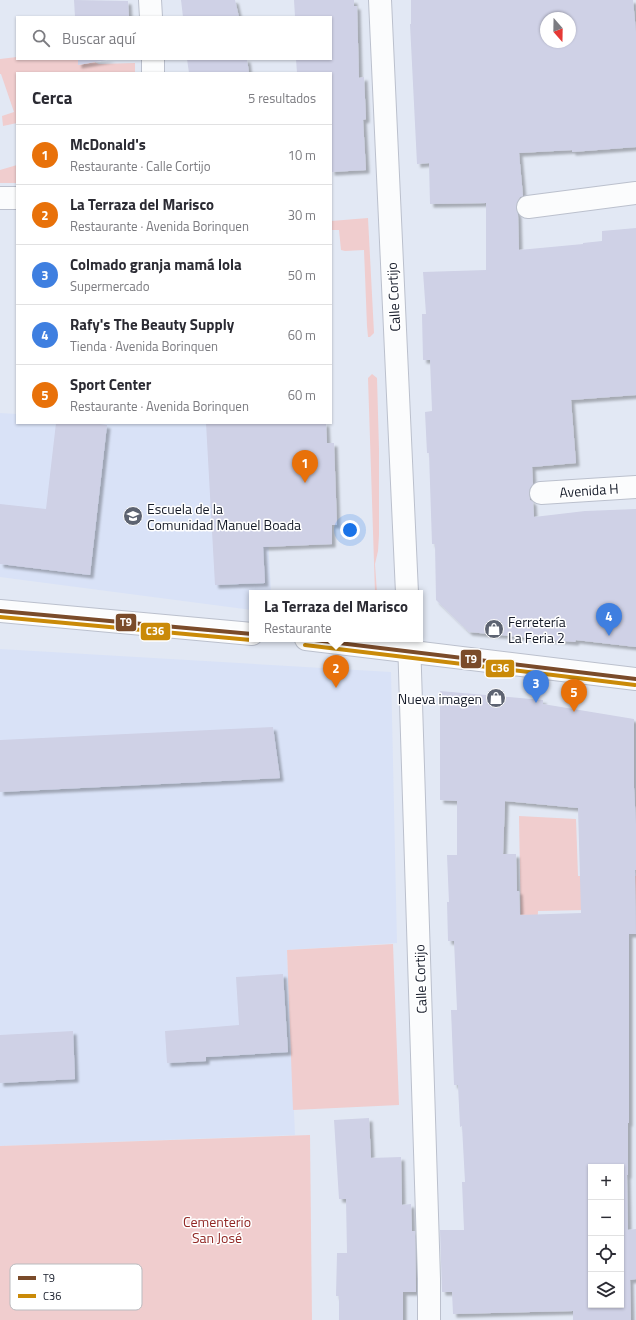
<!DOCTYPE html>
<html lang="es">
<head>
<meta charset="utf-8">
<style>
  :root { --surface:#fff; --page:#f7f7f7; --text:#2b2b33; --muted:#7c7c81; --line:#e1e1e2; --accent:#2563eb }
  body { margin:0; font-family:"Titillium Web",sans-serif; background:var(--page); color:var(--text) }
  .controls { position:absolute; right:12px; bottom:12px; display:grid; overflow:hidden; border-radius:0px; box-shadow:0 1px 3px #0004 }
  .controls button { width:36px; height:36px; display:grid; place-items:center; padding:0; border:0; border-bottom:1px solid var(--line); background:var(--surface); color:var(--text); font:20px sans-serif }
  .compass { position:absolute; left:540px; top:12px; width:36px; height:36px; border-radius:50%; background:var(--surface); box-shadow:0 1px 3px #0004; rotate:160deg }
  .you { position:absolute; left:350px; top:530px; width:14px; height:14px; margin:-10px; border:3px solid #fff; border-radius:50%; background:#1a73e8; box-shadow:0 0 0 6px #1a73e833 }
  .badge { display:grid; place-items:center; width:26px; height:26px; border-radius:50%; background:var(--accent); color:#fff; font-size:13px; font-weight:700 }
  .pin { position:absolute; translate:-50% -33px; filter:drop-shadow(0 1px 2px #0008) }
  .pin::after { content:''; position:absolute; top:21px; width:14px; height:12px; background:inherit; clip-path:polygon(0 0,100% 0,50% 100%) }
  .popup { position:absolute; left:249px; top:590px; width:174px; height:52px; box-sizing:border-box; display:grid; place-content:center; border-radius:0px; background:var(--surface); filter:drop-shadow(0 1px 3px #0005); font-size:13px; white-space:nowrap; color:var(--muted) }
  .popup b { font-size:15px; color:var(--text) }
  .popup::after { content:''; position:absolute; left:50%; top:100%; margin-left:-8px; border:8px solid transparent; border-top-color:var(--surface) }
  .list { margin:0; padding:0; list-style:none }
  h2 { display:flex; justify-content:space-between; align-items:center; height:52px; margin:0; padding:0 16px; font-size:17px }
  h2 small { font-size:13px; font-weight:400; color:var(--muted) }
  .list li { display:grid; grid-template-columns:26px 1fr auto; gap:12px; align-items:center; box-sizing:border-box; height:60px; padding:0 16px; border-top:1px solid var(--line) }
  .list b { display:block; font-size:15px; white-space:nowrap }
  .list p { margin:0; font-size:13px; white-space:nowrap; color:var(--muted) }
  .list em { font-size:13px; font-style:normal; color:var(--muted) }
  .icon { flex:none; width:22px; height:22px; fill:none; stroke:currentColor; stroke-width:2; stroke-linecap:round; stroke-linejoin:round }
  .map { position:relative; flex:none; width:636px; height:1320px; overflow:hidden }
  .search { position:absolute; background:var(--surface); box-shadow:0 1px 3px #0004; left:16px; top:16px; width:316px; height:44px; display:flex; align-items:center; gap:10px; box-sizing:border-box; padding:0 14px; border-radius:0px; color:var(--muted); font-size:15px }
  .panel { position:absolute; background:var(--surface); box-shadow:0 1px 3px #0004; left:16px; top:72px; width:316px; height:352px; border-radius:0px }
  .map>svg:first-child { display:block }
  .built { fill:#d9e2f7 }
  .green { fill:#f0cdce }
  .building { fill:#cfd1e6; fill-rule:evenodd; filter:url(#shadow) }
  .lines { fill:none; stroke-linecap:round; stroke-linejoin:round }
  .minor-casing { stroke:#bbc0cd; stroke-width:24 }
  .minor { stroke:#fbfcfd; stroke-width:22 }
  .bus-1-casing { stroke:#fff; stroke-width:7 }
  .bus-2-casing { stroke:#fff; stroke-width:7 }
  .bus-1 { stroke:#7a4b2a; stroke-width:4 }
  .bus-2 { stroke:#ca8a08; stroke-width:4 }
  .labels { text-anchor:middle; dominant-baseline:central; stroke-width:3; stroke-linejoin:round; paint-order:stroke }
  .street-label { font-size:14px; fill:#161c2a; stroke:#fff }
  .poi-label { font-size:14px; fill:#161c2a; stroke:#fff; text-anchor:start }
  .park-label { font-size:14px; fill:#912724; stroke:#fff }
  .key { fill:#fff; stroke:#b9bbbf; stroke-width:1 }
  .key-label { font-size:11px; fill:#161c2a }
  .line-badge { stroke:#fff; stroke-width:1.5 }
  .badge-label { font-size:11px; text-anchor:middle; font-weight:bold; fill:#fff }
</style>
</head>
<body>
<div class="map">
<svg width="636" height="1320" viewBox="0 0 636 1320">
  <defs>
    <filter id="shadow"><feDropShadow dx="3.5" dy="3.5" stdDeviation="1" flood-color="#0004"/></filter>
  </defs>
  <rect width="100%" height="100%" fill="#e2e8f4"/>
  <g class="built">
    <polygon points="0,413 17,414 17,423 262,423 271,593 252,593 252,610 0,577"/>
    <polygon points="0,649 391,672 397,943 287,950 295,1135 0,1146"/>
  </g>
  <g class="green">
    <polygon points="17,57 17,59 78,59 78,65 94,62 99,64 135,63 135,73 17,73 17,123 3,126 2,116 14,112 1,74 0,74 0,59"/>
    <polygon points="17,165 17,183 0,183 0,170"/>
    <polygon points="368,218 374,333 370,337 368,337 367,326 364,250 345,251 341,250 339,230 331,230 331,221"/>
    <polygon points="372,374 377,378 379,450 379,535 378,551 375,564 377,593 375,593 368,378"/>
    <polygon points="519,816 576,819 578,876 636,876 635,909 538,911 537,932 521,932"/>
    <polygon points="393,944 399,1105 293,1110 287,950"/>
    <polygon points="310,1135 312,1320 0,1320 0,1146"/>
  </g>
  <g class="building">
    <polygon points="74,0 128,1 129,17 75,17"/>
    <polygon points="181,0 235,0 239,17 183,17"/>
    <polygon points="294,0 354,0 354,6 357,6 359,78 364,77 366,119 363,120 366,170 331,172 331,73 297,73 296,59 331,59 331,17 295,17"/>
    <path d="M 411,0 L 633,0 L 636,32 L 636,147 L 572,152 L 572,150 L 519,153 L 523,196 L 520,197 L 517,202 L 516,208 L 518,215 L 519,250 L 583,244 L 583,243 L 602,241 L 602,231 L 636,228 L 636,395 L 571,400 L 576,463 L 532,467 L 533,484 L 530,488 L 529,493 L 530,500 L 533,502 L 534,517 L 585,511 L 636,509 L 636,647 L 576,640 L 575,642 L 469,632 L 436,600 L 435,544 L 432,544 L 429,453 L 427,453 L 425,412 L 432,411 L 430,360 L 423,360 L 422,314 L 426,314 L 423,272 L 486,270 L 486,203 L 430,204 L 429,163 L 417,164 L 410,24 L 411,24 ZM 546,18 L 570,18 L 570,42 L 546,42 Z"/>
    <polygon points="78,59 112,59 78,65"/>
    <polygon points="187,59 247,59 249,73 189,73"/>
    <polygon points="56,423 92,423 107,425 90,575 0,564 0,504 46,509"/>
    <polygon points="206,423 326,423 327,443 334,443 337,525 332,525 332,544 263,547 265,583 215,585"/>
    <path d="M 440,691 L 543,700 L 543,704 L 634,719 L 634,788 L 636,824 L 636,870 L 635,870 L 636,934 L 629,934 L 629,1123 L 628,1123 L 628,1175 L 627,1175 L 628,1230 L 636,1229 L 636,1279 L 630,1280 L 631,1320 L 573,1320 L 573,1311 L 453,1314 L 452,1292 L 442,1292 L 440,1230 L 464,1230 L 462,1182 L 465,1182 L 462,1126 L 460,1127 L 458,1085 L 454,1085 L 451,1010 L 457,1010 L 454,941 L 448,941 L 447,902 L 449,902 L 447,855 L 457,855 L 457,801 L 440,800 ZM 505,801 L 578,808 L 581,913 L 520,915 L 519,891 L 517,891 L 516,854 L 503,854 ZM 591,1167 L 621,1167 L 621,1305 L 591,1305 Z"/>
    <polygon points="273,727 280,778 0,792 0,740"/>
    <polygon points="283,974 288,1052 206,1057 206,1061 167,1063 165,1031 239,1025 236,977"/>
    <polygon points="73,1031 75,1079 0,1083 0,1035"/>
    <polygon points="369,1118 371,1158 401,1157 402,1205 411,1204 412,1231 415,1231 416,1292 403,1292 403,1320 339,1320 339,1296 336,1296 337,1253 347,1253 346,1199 339,1199 334,1120"/>
  </g>
  <g class="lines">
    <g class="minor-casing">
      <g id="minor">
        <polyline points="150,0 151,17"/>
        <polyline points="380,0 407,593"/>
        <polyline points="153,59 153,73"/>
        <polyline points="0,198 17,198"/>
        <polyline points="528,207 636,193"/>
        <polyline points="541,493 636,487"/>
        <polyline points="0,611 252,634"/>
        <polyline points="306,639 636,679"/>
        <polyline points="409,639 429,1279 429,1320"/>
      </g>
    </g>
    <use href="#minor" class="minor"/>
    <g class="bus-1-casing">
      <g id="bus-1">
        <polyline points="0,611 252,634"/>
        <polyline points="306,639 636,679"/>
      </g>
    </g>
    <g class="bus-2-casing">
      <g id="bus-2">
        <polyline points="0,617 251,640"/>
        <polyline points="305,645 635,685"/>
      </g>
    </g>
    <use href="#bus-1" class="bus-1"/>
    <use href="#bus-2" class="bus-2"/>
  </g>
  <defs>
    <g id="school-disc" transform="scale(1)"><circle r="9.5" fill="#5d6371" stroke="#fff"/><path d="M0-5L7-2L0 1L-7-2ZM-4 1L0 2.5L4 1V4Q0 6-4 4Z" fill="#fff"/></g>
    <g id="shop-disc" transform="scale(1)"><circle r="9.5" fill="#5d6371" stroke="#fff"/><path d="M-5-2.5h2.3a2.7 3.5 0 0 1 5.4 0H5L5.5 6h-11ZM-1.5-2.5h3a1.5 2.3 0 0 0-3 0Z" fill="#fff"/></g>
  </defs>
  <g fill-rule="evenodd">
    <use href="#school-disc" x="133" y="516"/>
    <use href="#shop-disc" x="494" y="629"/>
    <use href="#shop-disc" x="496" y="698"/>
  </g>
  <g class="labels">
    <g class="street-label">
      <text transform="translate(393 297) rotate(-93)">Calle Cortijo</text>
      <text transform="translate(589 490) rotate(-4)">Avenida H</text>
      <text transform="translate(420 979) rotate(-92)">Calle Cortijo</text>
    </g>
    <g class="poi-label">
      <text x="147" y="508">Escuela de la<tspan x="147" dy="16">Comunidad Manuel Boada</tspan></text>
      <text x="508" y="621">Ferretería<tspan x="508" dy="16">La Feria 2</tspan></text>
      <text x="482" y="698" text-anchor="end">Nueva imagen</text>
    </g>
    <g class="park-label">
      <text x="217" y="1221">Cementerio<tspan x="217" dy="16">San José</tspan></text>
    </g>
  </g>
  <rect x="10" y="1264" width="132" height="46" rx="6" class="key"/>
  <rect x="18" y="1276" width="18" height="4" fill="#7a4b2a"/>
  <rect x="18" y="1294" width="18" height="4" fill="#ca8a08"/>
  <g class="key-label">
    <text x="43" y="1282">T9</text>
    <text x="43" y="1300">C36</text>
  </g>
  <g class="line-badge">
    <rect x="115" y="613" width="22" height="19" rx="4" fill="#7a4b2a"/>
    <rect x="140" y="622" width="31" height="19" rx="4" fill="#ca8a08"/>
    <rect x="460" y="649" width="22" height="20" rx="4" fill="#7a4b2a"/>
    <rect x="485" y="659" width="30" height="19" rx="4" fill="#ca8a08"/>
  </g>
  <g class="badge-label">
    <text x="126" y="626">T9</text>
    <text x="155" y="635">C36</text>
    <text x="471" y="663">T9</text>
    <text x="500" y="672">C36</text>
  </g>
</svg>
<div class="controls">
<button>+</button>
<button>−</button>
<button><svg class="icon" aria-label="locate" viewBox="0 0 24 24"><circle cx="12" cy="12" r="6"/><path d="M12 2v4M12 18v4M2 12h4M18 12h4"/></svg></button>
<button><svg class="icon" aria-label="layers" viewBox="0 0 24 24"><path d="M12 4l9 5-9 5-9-5zM3 14l9 5 9-5"/></svg></button>
</div>
<svg class="compass" viewBox="-18 -18 36 36"><path d="M0-13l5 13h-10z" fill="#e53935"/><path d="M0 13l5-13h-10z" fill="#7c7c81"/></svg>
<div class="you"></div>
<div class="pin badge" style="left:305px;top:483px;background:#e8710a">1</div>
<div class="pin badge" style="left:336px;top:688px;background:#e8710a">2</div>
<div class="popup"><b>La Terraza del Marisco</b>Restaurante</div>
<div class="pin badge" style="left:536px;top:703px;background:#3f7fe0">3</div>
<div class="pin badge" style="left:609px;top:636px;background:#3f7fe0">4</div>
<div class="pin badge" style="left:574px;top:712px;background:#e8710a">5</div>
<div class="search"><svg class="icon" aria-label="search" viewBox="0 0 24 24"><circle cx="10" cy="10" r="6"/><path d="M15 15l6 6"/></svg>Buscar aquí</div>
<section class="panel">
<h2>Cerca<small>5 resultados</small></h2>
<ul class="list">
<li><span class="badge" style="background:#e8710a">1</span><div><b>McDonald's</b><p>Restaurante · Calle Cortijo</p></div><em>10 m</em></li>
<li><span class="badge" style="background:#e8710a">2</span><div><b>La Terraza del Marisco</b><p>Restaurante · Avenida Borinquen</p></div><em>30 m</em></li>
<li><span class="badge" style="background:#3f7fe0">3</span><div><b>Colmado granja mamá lola</b><p>Supermercado</p></div><em>50 m</em></li>
<li><span class="badge" style="background:#3f7fe0">4</span><div><b>Rafy's The Beauty Supply</b><p>Tienda · Avenida Borinquen</p></div><em>60 m</em></li>
<li><span class="badge" style="background:#e8710a">5</span><div><b>Sport Center</b><p>Restaurante · Avenida Borinquen</p></div><em>60 m</em></li>
</ul>
</section>
</div>
</body>
</html>
